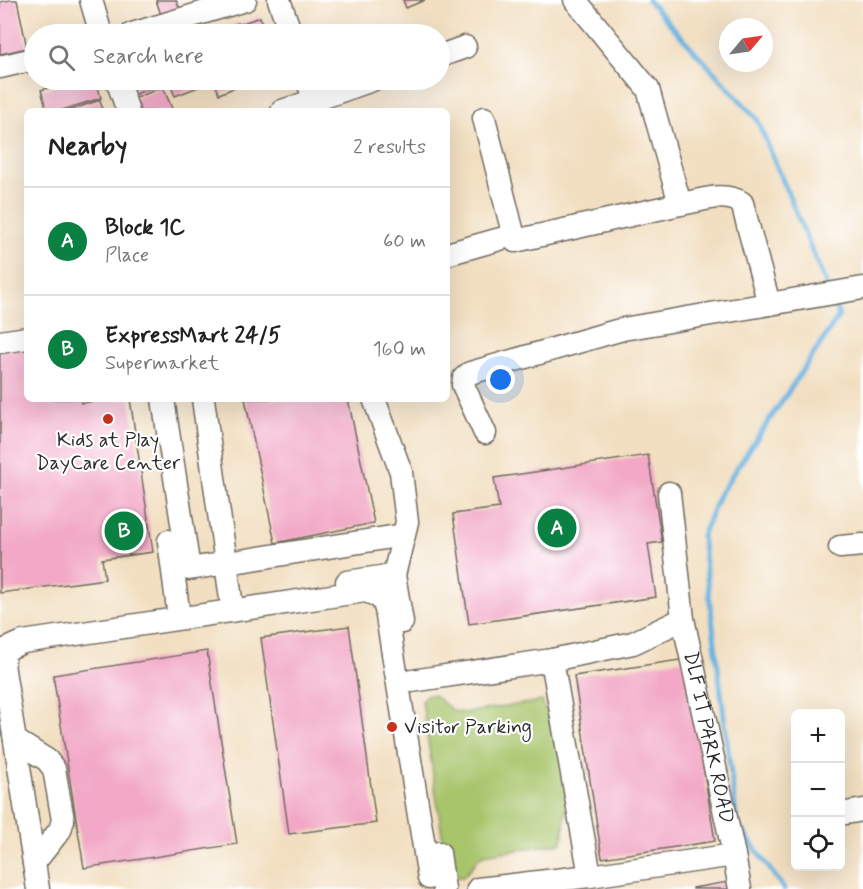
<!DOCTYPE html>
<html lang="en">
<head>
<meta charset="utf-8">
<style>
  :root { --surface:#fff; --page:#f6f6f6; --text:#222; --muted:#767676; --line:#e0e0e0; --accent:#0b8043 }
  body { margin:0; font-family:Mynerve,sans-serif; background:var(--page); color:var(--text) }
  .controls { position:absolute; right:18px; bottom:18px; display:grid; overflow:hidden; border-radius:9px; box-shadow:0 6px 24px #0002 }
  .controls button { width:54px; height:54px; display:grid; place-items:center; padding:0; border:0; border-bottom:2px solid var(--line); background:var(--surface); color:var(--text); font:30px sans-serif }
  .compass { position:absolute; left:719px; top:18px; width:54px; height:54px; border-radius:50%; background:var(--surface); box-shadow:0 6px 24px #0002; rotate:61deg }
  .you { position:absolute; left:501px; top:380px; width:21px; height:21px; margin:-15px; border:4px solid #fff; border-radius:50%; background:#1a73e8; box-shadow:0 0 0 9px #1a73e833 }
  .badge { display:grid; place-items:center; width:39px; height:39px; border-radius:50%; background:var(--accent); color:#fff; font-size:20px; font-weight:700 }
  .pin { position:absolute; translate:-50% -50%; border:3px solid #fff; box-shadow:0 2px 6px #0006 }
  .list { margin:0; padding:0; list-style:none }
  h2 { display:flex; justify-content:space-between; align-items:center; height:78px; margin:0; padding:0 24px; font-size:26px }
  h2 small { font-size:20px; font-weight:400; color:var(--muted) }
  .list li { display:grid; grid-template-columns:39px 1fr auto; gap:18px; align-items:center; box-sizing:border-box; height:108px; padding:0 24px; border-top:2px solid var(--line) }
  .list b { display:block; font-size:22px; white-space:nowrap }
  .list p { margin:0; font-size:20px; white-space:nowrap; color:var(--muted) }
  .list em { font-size:20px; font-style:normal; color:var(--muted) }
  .icon { flex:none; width:33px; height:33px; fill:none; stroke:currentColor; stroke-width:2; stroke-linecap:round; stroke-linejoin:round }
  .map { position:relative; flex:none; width:863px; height:889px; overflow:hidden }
  .search { position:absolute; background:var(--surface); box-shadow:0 6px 24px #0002; left:24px; top:24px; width:426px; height:66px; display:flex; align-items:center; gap:15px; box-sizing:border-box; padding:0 21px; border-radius:33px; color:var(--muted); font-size:22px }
  .panel { position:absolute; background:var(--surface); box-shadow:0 6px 24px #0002; left:24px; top:108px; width:426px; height:294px; border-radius:9px }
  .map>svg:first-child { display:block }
  .green { fill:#a8c56c; stroke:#6a784c; stroke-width:1.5 }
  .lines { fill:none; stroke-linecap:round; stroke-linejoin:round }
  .stream { stroke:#66b2df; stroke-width:5 }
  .building { fill:#f2a8c6 }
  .minor-casing { stroke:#716a60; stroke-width:25 }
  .minor { stroke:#fff; stroke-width:22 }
  .poi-dot { fill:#c8321e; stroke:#fff; stroke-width:2 }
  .labels { text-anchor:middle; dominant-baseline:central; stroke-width:4.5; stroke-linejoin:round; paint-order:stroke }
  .poi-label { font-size:20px; fill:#2b2b2b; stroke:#fff }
  .street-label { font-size:20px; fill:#2b2b2b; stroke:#fff }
</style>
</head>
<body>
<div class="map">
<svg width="863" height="889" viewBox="0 0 863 889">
  <rect width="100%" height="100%" fill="#fff"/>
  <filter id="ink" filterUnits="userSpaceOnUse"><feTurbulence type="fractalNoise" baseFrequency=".0167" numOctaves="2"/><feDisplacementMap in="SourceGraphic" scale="12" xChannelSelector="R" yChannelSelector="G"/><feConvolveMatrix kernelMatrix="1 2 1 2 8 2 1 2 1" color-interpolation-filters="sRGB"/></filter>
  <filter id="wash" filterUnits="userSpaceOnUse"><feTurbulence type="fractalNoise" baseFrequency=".008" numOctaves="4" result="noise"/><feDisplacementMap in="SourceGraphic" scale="24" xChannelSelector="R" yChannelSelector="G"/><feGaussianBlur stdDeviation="1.35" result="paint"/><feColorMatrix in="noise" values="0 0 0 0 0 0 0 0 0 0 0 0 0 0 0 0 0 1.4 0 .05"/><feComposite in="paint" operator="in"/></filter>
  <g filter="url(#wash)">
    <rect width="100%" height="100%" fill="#f2dfc1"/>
    <path class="green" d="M 426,695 L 434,695 L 453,711 L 464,713 L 542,701 L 563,751 L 568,792 L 562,843 L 483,855 C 474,861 471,870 463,877 L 453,877 L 447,868 L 422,701 Z"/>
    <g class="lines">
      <g class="stream">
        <polyline points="648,0 757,119 828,289"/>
        <polyline points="784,889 737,823 702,536 719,495 839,316 832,298"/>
      </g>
    </g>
    <g id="blocks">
      <g class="building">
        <polygon points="10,0 17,0 27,48 0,54 0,2"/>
        <polygon points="156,0 176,0 181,12 162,18"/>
        <polygon points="403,0 425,0 406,8"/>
        <polygon points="260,17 267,34 244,34 240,24"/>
        <polygon points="238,23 242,34 209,34"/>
        <polygon points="77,80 96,80 101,98 59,111 47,111 41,90"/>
        <polygon points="125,80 164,80 165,82 131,96"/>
        <polygon points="168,80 210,80 211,82 175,96"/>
        <polygon points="214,80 254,80 219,94"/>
        <polygon points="163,87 173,111 132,111 128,101"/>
        <polygon points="100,100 103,111 67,111"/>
        <polygon points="27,347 27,399 80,399 81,403 110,399 130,399 153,552 102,559 105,579 0,593 0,350"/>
        <polygon points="245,399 348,399 374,523 275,543"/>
        <polygon points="648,455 662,542 648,544 656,597 469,624 453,514 499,508 494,478"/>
        <polygon points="349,626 376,823 289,834 261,638"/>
        <polygon points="207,651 237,844 84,868 53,675"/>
        <polygon points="686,659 715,841 602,858 574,676"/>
        <polygon points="728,882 729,889 693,889 693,888"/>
      </g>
    </g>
  </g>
  <g filter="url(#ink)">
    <use href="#blocks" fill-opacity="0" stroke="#716a60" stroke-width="1.5"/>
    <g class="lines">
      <g class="minor-casing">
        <g id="minor">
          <polyline points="91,0 101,34"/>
          <polyline points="279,0 291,34"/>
          <path d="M 575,0 L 648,89 L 680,204 C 700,201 724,191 742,203 L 769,304"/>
          <polyline points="132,34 245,0"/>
          <polyline points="440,56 465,47"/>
          <polyline points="0,67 34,59"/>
          <polyline points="117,80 128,111"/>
          <polyline points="307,80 315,100 372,80"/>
          <polyline points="282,111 315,100"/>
          <polyline points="484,118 515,241 680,204"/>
          <polyline points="447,254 500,239"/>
          <polyline points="0,342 27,338"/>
          <polyline points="163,399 189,569 404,535"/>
          <polyline points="203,399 231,599"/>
          <polyline points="374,399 401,472 407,522 394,575 385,587"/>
          <polyline points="485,433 463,385 464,378 470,373 623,329 863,288"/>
          <path id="s1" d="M 669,493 L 683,619 L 734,855"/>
          <polyline points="169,541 179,617"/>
          <polyline points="840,547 863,545"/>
          <polyline points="347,582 394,575 402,622"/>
          <polyline points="552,660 590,876"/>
          <polyline points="412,681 552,660 633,643 683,619"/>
          <polyline points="15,740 47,760 54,769 63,820 60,830 34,863"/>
          <polyline points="840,814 863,810"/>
          <polyline points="439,853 444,889"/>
          <path d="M 38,889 L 3,664 L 5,650 L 23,642 L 365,591 C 377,595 383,597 386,610 L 429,878"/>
          <polyline points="478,889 590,876 734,855 740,889"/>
        </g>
      </g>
      <use href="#minor" class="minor"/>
    </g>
  </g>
  <g class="poi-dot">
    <circle cx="108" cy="419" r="6"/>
    <circle cx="392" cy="727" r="6"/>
  </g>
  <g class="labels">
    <g class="poi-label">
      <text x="108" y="440">Kids at Play<tspan x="108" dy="23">DayCare Center</tspan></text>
      <text x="404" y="727" text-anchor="start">Visitor Parking</text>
    </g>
    <g class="street-label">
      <text stroke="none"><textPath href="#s1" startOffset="248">DLF IT PARK ROAD</textPath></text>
    </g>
  </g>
</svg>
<div class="controls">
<button>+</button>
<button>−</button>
<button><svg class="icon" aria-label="locate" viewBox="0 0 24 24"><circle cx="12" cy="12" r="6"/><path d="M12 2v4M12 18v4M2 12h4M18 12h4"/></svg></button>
</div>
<svg class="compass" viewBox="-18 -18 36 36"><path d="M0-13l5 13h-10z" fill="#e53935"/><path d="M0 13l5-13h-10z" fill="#767676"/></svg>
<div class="you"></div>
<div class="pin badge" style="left:557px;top:528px">A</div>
<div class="pin badge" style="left:124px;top:531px">B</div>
<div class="search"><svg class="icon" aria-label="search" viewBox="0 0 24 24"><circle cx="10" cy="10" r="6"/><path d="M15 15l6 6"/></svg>Search here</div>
<section class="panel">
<h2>Nearby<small>2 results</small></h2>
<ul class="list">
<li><span class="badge">A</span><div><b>Block 1C</b><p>Place</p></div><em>60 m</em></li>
<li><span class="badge">B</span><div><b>ExpressMart 24/5</b><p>Supermarket</p></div><em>160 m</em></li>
</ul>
</section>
</div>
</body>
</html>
